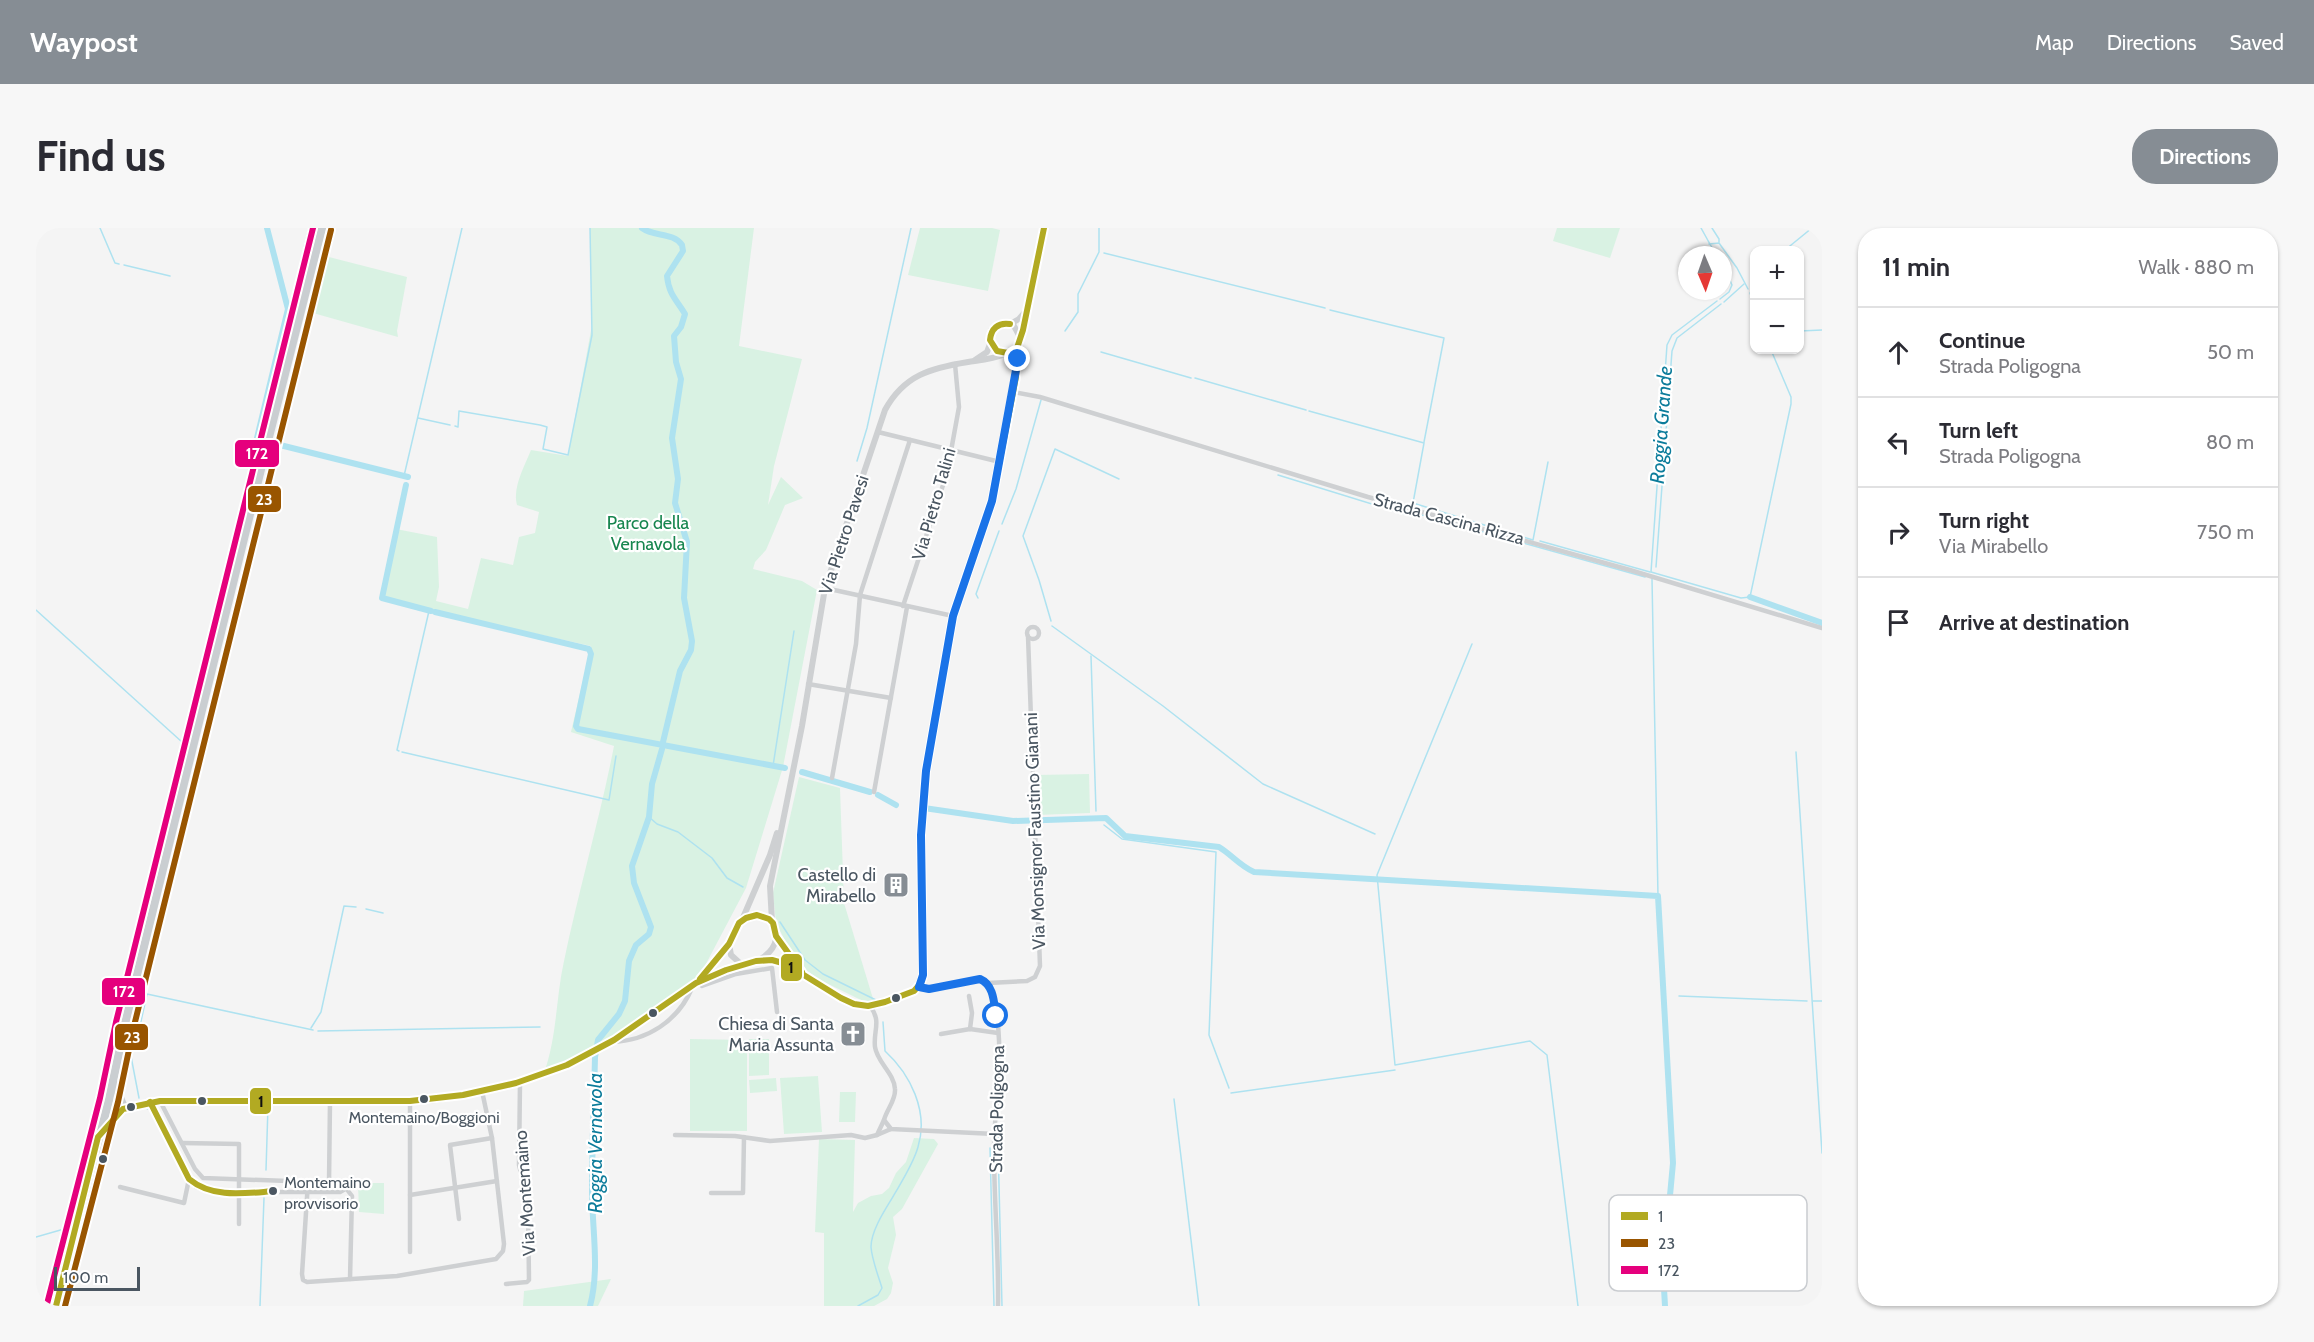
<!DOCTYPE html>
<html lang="en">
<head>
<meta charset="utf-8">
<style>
  :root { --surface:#fff; --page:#f7f7f7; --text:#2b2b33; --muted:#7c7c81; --line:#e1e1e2; --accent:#868d94 }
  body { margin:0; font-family:Cabin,sans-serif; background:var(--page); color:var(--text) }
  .controls { position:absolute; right:18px; top:18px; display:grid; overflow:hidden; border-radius:12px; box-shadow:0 2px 4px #0004 }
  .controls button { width:54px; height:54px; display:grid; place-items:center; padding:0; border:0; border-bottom:2px solid var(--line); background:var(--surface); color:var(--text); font:30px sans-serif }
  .compass { position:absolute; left:1642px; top:18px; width:54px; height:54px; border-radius:50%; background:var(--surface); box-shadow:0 2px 4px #0004; rotate:178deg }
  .scale { position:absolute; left:18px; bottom:15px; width:86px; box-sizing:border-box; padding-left:6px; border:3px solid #4a5661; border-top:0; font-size:16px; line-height:21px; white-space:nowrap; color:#4a5661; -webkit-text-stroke:4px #fff; paint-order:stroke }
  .stop { position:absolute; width:18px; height:18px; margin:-14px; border:4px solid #1a73e8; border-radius:50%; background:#fff }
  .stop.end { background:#1a73e8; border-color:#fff; box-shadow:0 2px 6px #0008 }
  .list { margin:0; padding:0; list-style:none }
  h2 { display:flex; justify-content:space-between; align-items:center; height:78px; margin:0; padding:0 24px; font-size:26px }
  h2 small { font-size:20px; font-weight:400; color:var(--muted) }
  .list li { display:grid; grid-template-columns:39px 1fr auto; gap:18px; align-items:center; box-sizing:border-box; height:90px; padding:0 24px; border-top:2px solid var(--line) }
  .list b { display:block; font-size:22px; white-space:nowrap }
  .list p { margin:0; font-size:20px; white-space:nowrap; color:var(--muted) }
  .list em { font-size:20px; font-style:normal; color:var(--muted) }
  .icon { flex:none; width:33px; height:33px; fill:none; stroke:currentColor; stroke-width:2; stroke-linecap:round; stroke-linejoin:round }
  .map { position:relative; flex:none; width:1786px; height:1078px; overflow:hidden; border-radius:24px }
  header { display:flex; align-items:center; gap:36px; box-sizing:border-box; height:84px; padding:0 30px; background:var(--accent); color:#fff }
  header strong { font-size:28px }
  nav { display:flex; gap:33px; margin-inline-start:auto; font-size:21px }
  .intro { display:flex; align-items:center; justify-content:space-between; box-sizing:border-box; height:144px; padding:0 36px }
  h1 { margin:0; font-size:42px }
  .button { padding:15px 27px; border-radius:24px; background:var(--accent); color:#fff; font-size:21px; font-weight:700 }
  main { display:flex; gap:36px; padding:0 36px }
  aside { flex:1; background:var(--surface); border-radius:24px; box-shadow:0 2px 4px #0004 }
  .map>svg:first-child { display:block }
  .green { fill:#d9f2e3 }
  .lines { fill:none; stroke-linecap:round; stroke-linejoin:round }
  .stream { stroke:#aee2f0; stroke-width:1.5 }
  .canal { stroke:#aee2f0; stroke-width:6 }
  .minor { stroke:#ced0d2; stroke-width:4.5 }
  .tertiary { stroke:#ced0d2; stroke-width:6 }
  .primary { stroke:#caced1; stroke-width:8 }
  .bus-1-casing { stroke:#fff; stroke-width:10 }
  .bus-2-casing { stroke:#fff; stroke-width:10 }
  .bus-3-casing { stroke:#fff; stroke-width:10 }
  .bus-1 { stroke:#b2aa22; stroke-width:6 }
  .bus-2 { stroke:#950; stroke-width:6 }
  .bus-3 { stroke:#e5007d; stroke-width:6 }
  .route { stroke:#1a73e8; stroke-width:8 }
  .bus-dot { fill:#4a5661; stroke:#fff; stroke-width:2 }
  .labels { text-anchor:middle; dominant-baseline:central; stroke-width:4.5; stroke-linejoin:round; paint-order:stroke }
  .bus-label { font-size:16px; fill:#4a5661; stroke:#fff }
  .street-label { font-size:18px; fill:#4a5661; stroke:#fff }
  .park-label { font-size:18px; fill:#17864f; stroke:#fff }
  .poi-label { font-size:18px; fill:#4a5661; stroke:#fff; text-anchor:end }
  .water-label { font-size:20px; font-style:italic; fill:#0c7c9b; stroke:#fff }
  .key { fill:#fff; stroke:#c9ccd0; stroke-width:1.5 }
  .key-label { font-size:16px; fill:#4a5661 }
  .line-badge { stroke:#fff; stroke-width:2 }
  .badge-label { font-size:16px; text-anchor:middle; font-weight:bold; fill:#fff }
  .pale-badge-label { font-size:16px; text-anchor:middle; font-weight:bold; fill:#111 }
</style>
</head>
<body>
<header>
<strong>Waypost</strong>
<nav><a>Map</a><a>Directions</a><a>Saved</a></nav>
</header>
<div class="intro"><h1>Find us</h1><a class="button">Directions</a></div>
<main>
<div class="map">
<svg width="1786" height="1078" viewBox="0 0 1786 1078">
  <rect width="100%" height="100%" fill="#f4f4f4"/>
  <g class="green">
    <path d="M 554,0 L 718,0 L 703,118 L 766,131 L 738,238 L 732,277 L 745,249 L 767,270 L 749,277 L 730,322 L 719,334 L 717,341 L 766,353 L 781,362 L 747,539 L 710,660 L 663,749 L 574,812 L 543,829 L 509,842 C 521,807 520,769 528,733 C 543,661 564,590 578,518 L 535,504 L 555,418 L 344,371 L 360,301 L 401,309 L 403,359 L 400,373 L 432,381 L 445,330 L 477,337 L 483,309 L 499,305 L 503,284 L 481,277 C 476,260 489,237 495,222 L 532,228 L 556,97 Z"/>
    <polygon points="884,0 956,0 964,2 952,63 872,47"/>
    <polygon points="1521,0 1584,0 1574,30 1517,13"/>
    <polygon points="289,28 371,49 361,103 362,109 277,85"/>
    <polygon points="1053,546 1054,585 1001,587 1000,547"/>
    <polygon points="763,549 804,560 808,675 838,774 825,772 782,751 760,734 740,695 737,665"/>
    <polygon points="654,811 711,812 711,903 654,903"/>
    <polygon points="713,811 733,811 733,847 713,848"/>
    <polygon points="782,848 786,904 748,906 744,850"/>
    <polygon points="740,850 741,863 714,865 713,852"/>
    <polygon points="804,864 820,864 819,894 803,894"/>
    <polygon points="878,910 898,911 902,916 866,981 857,989 860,1007 852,1040 857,1055 855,1065 851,1071 838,1078 788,1078 788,1005 779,1004 783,911 819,912 817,984 822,975 835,968 846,966 853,960 860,945 870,934"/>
    <polygon points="322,955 348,955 348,986 323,984"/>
    <polygon points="575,1051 562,1078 487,1078 488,1063"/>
  </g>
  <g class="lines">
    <g class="stream">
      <polyline points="64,0 79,35 83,36"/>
      <polyline points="1665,0 1680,27"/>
      <polyline points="1676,0 1683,11 1683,14"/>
      <polyline points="1673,16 1683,15 1701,40 1712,61"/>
      <polyline points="268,19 273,0"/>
      <polyline points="1749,22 1776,0"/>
      <polyline points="1068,25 1289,80"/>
      <polyline points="88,37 134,48"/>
      <polyline points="1715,50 1718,48"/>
      <polyline points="1714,65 1718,76"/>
      <polyline points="1684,71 1693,64 1696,57 1687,36"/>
      <polyline points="1681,73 1636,107 1631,117 1615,344 1705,370 1714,369 1755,176 1755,169 1735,122"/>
      <polyline points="1688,74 1708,56"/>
      <polyline points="1294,82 1408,110 1388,214"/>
      <polyline points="1029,103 1042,84 1042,66 1063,24 1063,0"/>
      <polyline points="1764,103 1786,102"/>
      <polyline points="1065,124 1155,150"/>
      <polyline points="1159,150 1270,182"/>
      <polyline points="1273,183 1388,215 1377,275 1497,312 1512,234"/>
      <polyline points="382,190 414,197"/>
      <polyline points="419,198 422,199 423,183 504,197 511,199 507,221 532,227 556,107 554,0"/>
      <polyline points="238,216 270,89"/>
      <polyline points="821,233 831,200 875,0"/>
      <polyline points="1242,247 1378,289 1387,287 1609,349"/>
      <polyline points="368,248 426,0"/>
      <polyline points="966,296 980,261 1005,172"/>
      <polyline points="1504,313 1614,344"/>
      <polyline points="1620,339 1636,123 1641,110 1685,76"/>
      <polyline points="1616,351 1622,668"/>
      <polyline points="942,370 940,366 963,303"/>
      <polyline points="0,382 146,514"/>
      <polyline points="1015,393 1003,352 987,308 1019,221 1083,251"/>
      <polyline points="1016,398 1127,478 1227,556 1339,606"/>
      <polyline points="1436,416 1341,647 1359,837 1494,813 1511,827 1542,1078"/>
      <polyline points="1055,428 1060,583"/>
      <polyline points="146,518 206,279 221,210"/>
      <polyline points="363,523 361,522 393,383"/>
      <polyline points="366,524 573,572 580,528"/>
      <polyline points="1760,524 1786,925"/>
      <polyline points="737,538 758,403"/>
      <polyline points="613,589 621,596 642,604 676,630 691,650 707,659"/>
      <polyline points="1068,597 1086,611 1180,624 1173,807 1193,860"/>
      <polyline points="124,609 144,523"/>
      <polyline points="330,681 347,685"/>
      <polyline points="744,694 769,732 787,746 842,773"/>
      <polyline points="1643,768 1771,773"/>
      <polyline points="1777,773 1786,773"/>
      <polyline points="275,800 285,784 308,678 320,679"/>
      <polyline points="282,803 504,799"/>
      <polyline points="94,818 100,816 111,766 277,802"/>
      <polyline points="1195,865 1359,842"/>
      <polyline points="103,870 93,818 236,223"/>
      <polyline points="66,871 62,863 112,661"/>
      <polyline points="1138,871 1163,1078"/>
      <polyline points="110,880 112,881"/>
      <polyline points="963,896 962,916 966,1078"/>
      <polyline points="954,920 958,1078"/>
      <polyline points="230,942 232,878"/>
      <polyline points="0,1009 28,1001 30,1005 12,1078"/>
      <polyline points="31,1065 59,952"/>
      <polyline points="224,1078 228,970"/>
      <path d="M 822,1078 L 842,1067 L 846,1060 C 842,1047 836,1032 835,1019 C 835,1004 847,985 855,972 C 864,956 877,937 882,919 C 893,883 874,846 849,823 L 847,794"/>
    </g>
    <g class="canal">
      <path d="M 606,0 C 618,9 637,4 646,17 L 647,23 L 631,48 C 633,67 640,71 649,86 L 645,99 L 638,108 L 640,134 L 645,151 L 636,210 L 642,251 L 639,275 L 651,314 L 648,370 L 656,413 L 655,422 L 644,443 L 627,514"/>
      <polyline points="227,212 221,210 252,81 231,0"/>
      <polyline points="236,215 372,249"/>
      <polyline points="370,257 346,370 395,383"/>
      <polyline points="1714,369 1786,395"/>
      <polyline points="399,384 553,421 555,426 540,498 542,501 749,540"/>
      <polyline points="766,544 834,564"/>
      <polyline points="842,567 860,577"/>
      <path d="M 888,580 L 977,593 L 1070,590 L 1089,608 L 1183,619 C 1196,627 1204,638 1218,644 L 1622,668 L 1637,935 L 1627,1043 L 1629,1078"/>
      <path d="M 554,1078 C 564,1041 556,1001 556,963 C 556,918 558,873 559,829 L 562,812 L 583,786 L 589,773 L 593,733 L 600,717 L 613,706 L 615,699 L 598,655 L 596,638 L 613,589 L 616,556 L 626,521"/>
    </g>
    <g class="minor">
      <polyline points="972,125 979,139"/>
      <polyline points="977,164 1004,169 1332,269 1594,342 1786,400"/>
      <polyline points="842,204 964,234"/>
      <polyline points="789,360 917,388"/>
      <polyline points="867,378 911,245 923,179 919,136"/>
      <circle cx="997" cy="405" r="6"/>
      <polyline points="772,456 855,470"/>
      <polyline points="796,550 820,416 824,367 874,212"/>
      <polyline points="838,564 871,379"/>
      <polyline points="740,708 764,743"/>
      <path d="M 722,733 C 730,733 738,732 745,735 C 774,743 800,777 831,778 C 842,779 855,772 866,768 C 878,764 885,760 887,747 L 885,607 L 890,543 L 917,388 L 956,273 L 982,135 L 981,120"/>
      <polyline points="952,755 991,753 999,749 1004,738 992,408"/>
      <polyline points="666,758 700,746 736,740 741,784"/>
      <path d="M 883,759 L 893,761 L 944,751 L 952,755 C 973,805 958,870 958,923 C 958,975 963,1026 962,1078"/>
      <polyline points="933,768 936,785 934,801"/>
      <path d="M 834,778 C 846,794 837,802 839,819 C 841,834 858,845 859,861 C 860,872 851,881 848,892 L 855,901 L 959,906"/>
      <polyline points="905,806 934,801 962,805"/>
      <path d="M 576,814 C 611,813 642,793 656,760"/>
      <polyline points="124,873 159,941 167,950 306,955 316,968 314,1051"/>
      <polyline points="374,873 374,1024"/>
      <polyline points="114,874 153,951 160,959 174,964 304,964 311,960"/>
      <polyline points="639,907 699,908 734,913 815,907 829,910 841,907 855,901"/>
      <polyline points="841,907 848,892"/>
      <polyline points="146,915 203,916 203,996"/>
      <polyline points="272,954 266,1046 267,1052 271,1054 361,1048 460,1031 467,1023 468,1016 456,910 446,863"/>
      <polyline points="293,955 294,873"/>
      <polyline points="84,959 148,975 153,951"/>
      <polyline points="675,965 707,965 708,909"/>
      <polyline points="374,967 461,953"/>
      <polyline points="423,991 414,917 456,910"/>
      <polyline points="470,1056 491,1054 493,1052 492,972 483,937 484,854"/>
    </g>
    <g class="tertiary">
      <polyline points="974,96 983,91 990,83"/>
      <path d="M 984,109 L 978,98 L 964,95 L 955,102 L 953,113 C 957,124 965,128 976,124 L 983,115 L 1008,0"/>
      <polyline points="939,132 951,124 954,116"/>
      <polyline points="706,692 734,627 741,605"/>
      <path d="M 736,693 L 734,658 L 766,498 L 789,360 L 849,182 C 868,147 895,140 932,134 C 945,132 957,131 969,126"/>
      <polyline points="693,716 695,727 706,737"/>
      <path d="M 87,881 L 124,873 C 187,871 251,873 314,873 C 342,873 372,876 400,872 C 450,864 498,851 544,831 C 595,808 635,766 686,743 C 700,738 717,738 729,728 C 754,709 734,675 706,692 L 693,716 L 661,755"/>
    </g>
    <g class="primary">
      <polyline points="65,906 88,879 77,853"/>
      <polyline points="20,1078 73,872 89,796 231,217 286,0"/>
    </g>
    <g class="bus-1-casing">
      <g id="bus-1">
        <path d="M 972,125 L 961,123 L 954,112 C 955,101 962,94 974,96"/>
        <polyline points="664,751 693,716 703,695 710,690 721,687 733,691 737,695 740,708 766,744"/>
        <path d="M 114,874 L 153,951 C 177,971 210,965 239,963"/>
        <polyline points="20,1078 62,909 87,881 124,873 374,873 427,867 480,855 531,837 578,812 660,755 690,742 720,733 736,732 750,736 805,770 818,776 832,778 849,774 878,763 885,755 887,747 885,607 890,543 917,388 956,273 980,149 981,120 987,102 1008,0"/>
      </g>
    </g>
    <g class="bus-2-casing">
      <polyline id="bus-2" points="29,1078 82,874 98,798 295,2"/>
    </g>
    <g class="bus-3-casing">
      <polyline id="bus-3" points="11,1076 64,870 80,794 277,0"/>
    </g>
    <use href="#bus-1" class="bus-1"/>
    <use href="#bus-2" class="bus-2"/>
    <use href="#bus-3" class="bus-3"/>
  </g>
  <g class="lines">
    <path class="route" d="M 960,788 C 958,775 958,757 944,751 L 893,761 L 883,759 L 887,747 L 885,607 L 890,543 L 917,388 L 956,273 L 982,131"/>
  </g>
  <defs>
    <g id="building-square" transform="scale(1.35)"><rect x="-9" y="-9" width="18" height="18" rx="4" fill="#868d94" stroke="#fff"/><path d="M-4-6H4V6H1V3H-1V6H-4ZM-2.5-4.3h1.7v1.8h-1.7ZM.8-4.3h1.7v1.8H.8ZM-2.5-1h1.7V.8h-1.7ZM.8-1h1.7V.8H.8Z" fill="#fff"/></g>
    <g id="church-square" transform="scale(1.35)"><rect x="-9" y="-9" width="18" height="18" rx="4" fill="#868d94" stroke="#fff"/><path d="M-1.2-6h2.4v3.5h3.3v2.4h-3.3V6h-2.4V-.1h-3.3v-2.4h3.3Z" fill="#fff"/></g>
  </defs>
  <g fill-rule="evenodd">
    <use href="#building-square" x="860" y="657"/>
    <use href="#church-square" x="817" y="806"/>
  </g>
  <g class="bus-dot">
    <circle cx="860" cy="770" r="5"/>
    <circle cx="617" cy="785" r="5"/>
    <circle cx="388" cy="871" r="5"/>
    <circle cx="166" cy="873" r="5"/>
    <circle cx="95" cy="879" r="5"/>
    <circle cx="67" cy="931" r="5"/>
    <circle cx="237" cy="963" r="5"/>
  </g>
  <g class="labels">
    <g class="bus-label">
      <text x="388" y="889">Montemaino/Boggioni</text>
      <text x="248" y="954" text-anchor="start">Montemaino<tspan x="248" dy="21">provvisorio</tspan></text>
    </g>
    <g class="street-label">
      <text transform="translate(898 276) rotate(-74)">Via Pietro Talini</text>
      <text transform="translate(1413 291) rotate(15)">Strada Cascina Rizza</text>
      <text transform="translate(808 307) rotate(-72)">Via Pietro Pavesi</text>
      <text transform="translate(999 603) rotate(-92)">Via Monsignor Faustino Gianani</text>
      <text transform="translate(961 881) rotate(-89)">Strada Poligogna</text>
      <text transform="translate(489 965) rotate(-94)">Via Montemaino</text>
    </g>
    <g class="park-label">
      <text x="612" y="295">Parco della<tspan x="612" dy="21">Vernavola</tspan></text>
    </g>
    <g class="poi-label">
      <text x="840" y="647">Castello di<tspan x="840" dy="21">Mirabello</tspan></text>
      <text x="798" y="796">Chiesa di Santa<tspan x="798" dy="21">Maria Assunta</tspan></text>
    </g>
    <g class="water-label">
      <text transform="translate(1625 197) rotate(-86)">Roggia Grande</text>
      <text transform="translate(559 915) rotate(-90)">Roggia Vernavola</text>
    </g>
  </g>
  <rect x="1573" y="967" width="198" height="96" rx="9" class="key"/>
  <rect x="1585" y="984" width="27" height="8" fill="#b2aa22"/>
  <rect x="1585" y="1011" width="27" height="8" fill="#950"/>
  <rect x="1585" y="1038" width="27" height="8" fill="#e5007d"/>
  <g class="key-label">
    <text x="1622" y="994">1</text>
    <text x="1622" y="1021">23</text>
    <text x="1622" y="1048">172</text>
  </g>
  <g class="line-badge">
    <rect x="198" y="211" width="46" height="29" rx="6" fill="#e5007d"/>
    <rect x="211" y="257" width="35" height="28" rx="6" fill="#950"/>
    <rect x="744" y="725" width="23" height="29" rx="6" fill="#b2aa22"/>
    <rect x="65" y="749" width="45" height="29" rx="6" fill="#e5007d"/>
    <rect x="78" y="795" width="35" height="28" rx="6" fill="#950"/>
    <rect x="213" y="859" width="23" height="28" rx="6" fill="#b2aa22"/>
  </g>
  <g class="badge-label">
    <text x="221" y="231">172</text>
    <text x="228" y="277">23</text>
    <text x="88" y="769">172</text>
    <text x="96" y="815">23</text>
  </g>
  <g class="pale-badge-label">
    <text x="755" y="745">1</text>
    <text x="225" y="879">1</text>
  </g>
</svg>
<div class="controls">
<button>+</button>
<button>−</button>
</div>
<svg class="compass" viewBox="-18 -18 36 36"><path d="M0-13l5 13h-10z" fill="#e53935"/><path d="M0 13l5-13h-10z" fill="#7c7c81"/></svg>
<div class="scale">100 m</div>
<div class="stop" style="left:960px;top:788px"></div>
<div class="stop end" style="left:982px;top:131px"></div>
</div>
<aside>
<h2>11 min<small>Walk · 880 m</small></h2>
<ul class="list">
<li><svg class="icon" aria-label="ahead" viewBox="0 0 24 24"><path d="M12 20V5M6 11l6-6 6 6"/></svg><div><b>Continue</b><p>Strada Poligogna</p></div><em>50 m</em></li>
<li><svg class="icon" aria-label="left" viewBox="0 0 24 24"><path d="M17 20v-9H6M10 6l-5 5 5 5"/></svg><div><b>Turn left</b><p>Strada Poligogna</p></div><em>80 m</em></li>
<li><svg class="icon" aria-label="right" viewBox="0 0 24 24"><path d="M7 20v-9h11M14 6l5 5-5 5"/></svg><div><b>Turn right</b><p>Via Mirabello</p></div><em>750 m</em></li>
<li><svg class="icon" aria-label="arrive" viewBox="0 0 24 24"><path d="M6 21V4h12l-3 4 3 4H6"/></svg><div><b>Arrive at destination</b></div></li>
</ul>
</aside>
</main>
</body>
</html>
